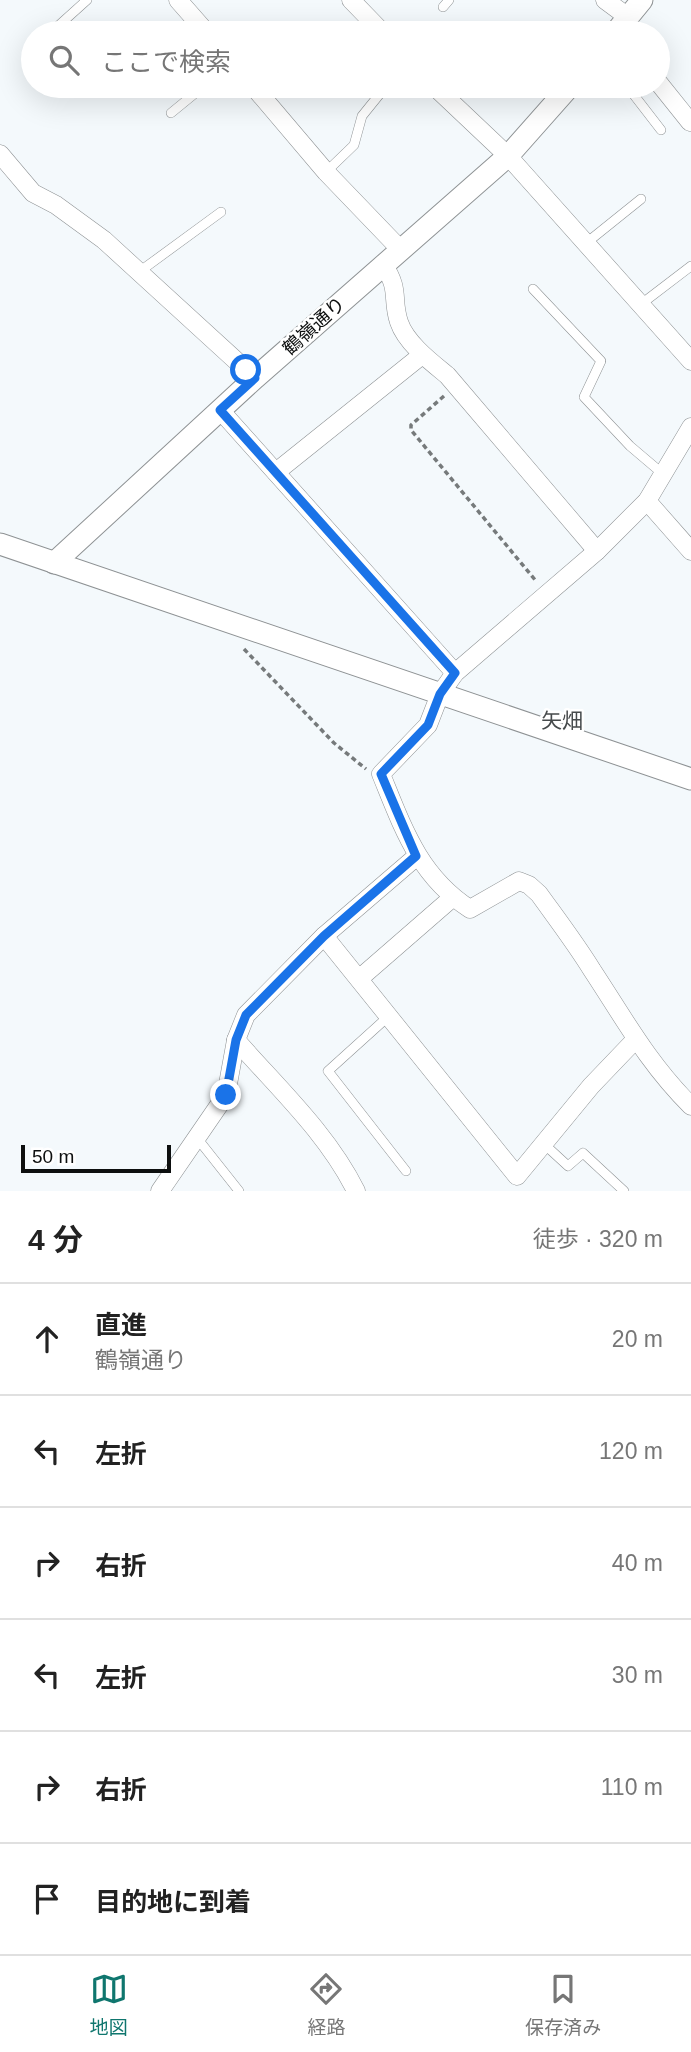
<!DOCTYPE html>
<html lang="ja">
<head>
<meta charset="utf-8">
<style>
  :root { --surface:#fff; --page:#f6f6f6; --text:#222; --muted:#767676; --line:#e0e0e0; --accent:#0f766e }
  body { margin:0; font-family:Arial,"Noto Sans JP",sans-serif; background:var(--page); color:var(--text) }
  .scale { position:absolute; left:21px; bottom:18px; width:150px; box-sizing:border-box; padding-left:7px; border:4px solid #0d0f0f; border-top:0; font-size:19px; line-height:24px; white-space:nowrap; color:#0d0f0f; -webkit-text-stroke:5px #fff; paint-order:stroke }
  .stop { position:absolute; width:21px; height:21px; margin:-16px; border:5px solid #1a73e8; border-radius:50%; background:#fff }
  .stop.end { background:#1a73e8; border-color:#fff; box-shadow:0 2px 7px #0008 }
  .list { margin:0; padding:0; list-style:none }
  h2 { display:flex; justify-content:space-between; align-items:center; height:91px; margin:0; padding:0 28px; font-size:30px }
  h2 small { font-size:23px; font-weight:400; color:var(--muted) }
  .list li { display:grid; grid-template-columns:46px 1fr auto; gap:21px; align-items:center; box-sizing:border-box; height:112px; padding:0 28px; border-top:2px solid var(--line) }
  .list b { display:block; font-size:26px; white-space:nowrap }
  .list p { margin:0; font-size:23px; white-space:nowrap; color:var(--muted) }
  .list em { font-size:23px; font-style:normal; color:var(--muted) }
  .icon { flex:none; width:38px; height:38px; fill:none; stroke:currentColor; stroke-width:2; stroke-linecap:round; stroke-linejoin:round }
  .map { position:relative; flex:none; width:691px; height:1191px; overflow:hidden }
  .search { position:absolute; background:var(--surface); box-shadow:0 7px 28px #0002; left:21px; right:21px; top:21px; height:77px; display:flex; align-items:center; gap:18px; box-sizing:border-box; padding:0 24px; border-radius:38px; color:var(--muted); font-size:26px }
  .sheet { height:763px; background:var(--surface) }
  nav { display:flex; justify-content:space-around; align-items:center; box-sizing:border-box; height:98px; border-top:2px solid var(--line); background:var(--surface); font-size:19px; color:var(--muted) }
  nav a { display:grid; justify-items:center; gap:4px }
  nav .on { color:var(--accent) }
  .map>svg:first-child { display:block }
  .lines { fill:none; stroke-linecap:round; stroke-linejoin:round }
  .service-casing { stroke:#8e9294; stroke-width:10 }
  .minor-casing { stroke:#8e9294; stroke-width:19 }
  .tertiary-casing { stroke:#8e9294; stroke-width:23 }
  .path { stroke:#767a7b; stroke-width:3.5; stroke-dasharray:5 3.5; stroke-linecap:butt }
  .service { stroke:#fff; stroke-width:9 }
  .minor { stroke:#fff; stroke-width:18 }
  .tertiary { stroke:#fff; stroke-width:21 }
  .route { stroke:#1a73e8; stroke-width:9 }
  .labels { text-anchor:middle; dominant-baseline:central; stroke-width:5; stroke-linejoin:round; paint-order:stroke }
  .street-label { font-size:19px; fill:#0d0f0f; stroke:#fff }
  .neighbourhood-label { font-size:21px; fill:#464a4c; stroke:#fff }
</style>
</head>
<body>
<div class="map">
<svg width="691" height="1191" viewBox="0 0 691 1191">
  <rect width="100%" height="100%" fill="#f4f9fc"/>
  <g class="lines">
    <g class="service-casing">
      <g id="service">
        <polyline points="443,7 449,0"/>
        <polyline points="57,27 87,0"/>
        <polyline points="627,86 661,130"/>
        <polyline points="171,113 204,86"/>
        <polyline points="326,172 354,145 362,116 383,90"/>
        <polyline points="585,244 641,199"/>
        <polyline points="139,272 221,212"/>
        <polyline points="533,289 601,361 584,397 630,446 663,474"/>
        <polyline points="640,305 691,266"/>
        <polyline points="390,1015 328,1071 406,1171"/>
        <polyline points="197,1138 239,1191"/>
        <polyline points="544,1144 568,1166 583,1153 624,1191"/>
      </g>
    </g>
    <g class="minor-casing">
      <g id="minor">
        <polyline points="178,0 207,33"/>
        <polyline points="351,0 383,33"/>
        <polyline points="605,0 628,17"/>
        <polyline points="658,82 690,122"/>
        <polyline points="253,86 326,172 400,249"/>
        <polyline points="434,86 508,156 691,361"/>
        <polyline points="0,154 33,193 56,205 104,240 255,378"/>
        <path d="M 383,264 C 401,291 391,298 399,322 C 406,343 431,362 447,375 L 597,551"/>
        <polyline points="220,410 455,673"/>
        <path d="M 691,427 L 647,501 L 597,551 L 455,673 L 440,694 L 428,725 L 381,774 C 403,828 419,876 470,909 L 519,881 L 529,885 L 539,894 C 557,919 576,944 592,970 C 625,1020 648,1063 691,1106"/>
        <polyline points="276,472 422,355"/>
        <polyline points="647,501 691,551"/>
        <polyline points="324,936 517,1176 591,1086 635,1040"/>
        <polyline points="360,978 452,898"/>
        <path d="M 236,1040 C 278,1088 327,1133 356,1191"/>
        <polyline points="160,1191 226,1095 236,1040 246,1015 324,936 416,857"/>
      </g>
    </g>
    <g class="tertiary-casing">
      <g id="tertiary">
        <polyline points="615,33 642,0"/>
        <polyline points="0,544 691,779"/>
        <polyline points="54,563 255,378 508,156 570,86"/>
      </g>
    </g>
    <g class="path">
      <polyline points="444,396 411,425 411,430 536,581"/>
      <polyline points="244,649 334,743 366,769"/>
    </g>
    <use href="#service" class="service"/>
    <use href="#minor" class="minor"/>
    <use href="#tertiary" class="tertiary"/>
  </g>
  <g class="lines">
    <polyline class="route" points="226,1095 236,1040 246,1015 324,936 416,856 381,774 428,725 440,694 455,673 220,410 255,378 246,370"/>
  </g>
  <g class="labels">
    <g class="street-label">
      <text transform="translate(314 326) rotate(-42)">鶴嶺通り</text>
    </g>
    <g class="neighbourhood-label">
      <text x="562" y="720">矢畑</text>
    </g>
  </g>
</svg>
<div class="scale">50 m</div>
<div class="stop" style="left:246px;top:370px"></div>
<div class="stop end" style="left:226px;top:1095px"></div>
<div class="search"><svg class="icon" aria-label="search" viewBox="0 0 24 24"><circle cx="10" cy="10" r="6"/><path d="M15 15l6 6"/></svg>ここで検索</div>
</div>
<section class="sheet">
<h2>4 分<small>徒歩 · 320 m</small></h2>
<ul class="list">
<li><svg class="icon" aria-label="ahead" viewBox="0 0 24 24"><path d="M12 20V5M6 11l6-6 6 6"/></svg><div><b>直進</b><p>鶴嶺通り</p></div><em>20 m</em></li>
<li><svg class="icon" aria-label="left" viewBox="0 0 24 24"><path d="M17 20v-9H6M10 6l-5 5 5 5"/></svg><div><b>左折</b></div><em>120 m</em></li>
<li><svg class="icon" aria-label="right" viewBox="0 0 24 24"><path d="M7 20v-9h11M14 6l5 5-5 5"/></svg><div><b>右折</b></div><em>40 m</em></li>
<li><svg class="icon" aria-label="left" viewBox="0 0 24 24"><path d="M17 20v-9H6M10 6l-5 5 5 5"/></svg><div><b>左折</b></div><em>30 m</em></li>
<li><svg class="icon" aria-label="right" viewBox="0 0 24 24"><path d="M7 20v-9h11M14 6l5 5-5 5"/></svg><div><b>右折</b></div><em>110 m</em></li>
<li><svg class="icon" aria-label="arrive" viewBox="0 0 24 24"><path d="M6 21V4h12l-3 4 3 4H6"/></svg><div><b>目的地に到着</b></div></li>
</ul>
</section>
<nav>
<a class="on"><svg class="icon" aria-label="map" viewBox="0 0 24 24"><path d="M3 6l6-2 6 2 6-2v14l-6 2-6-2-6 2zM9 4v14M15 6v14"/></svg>地図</a>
<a><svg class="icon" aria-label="directions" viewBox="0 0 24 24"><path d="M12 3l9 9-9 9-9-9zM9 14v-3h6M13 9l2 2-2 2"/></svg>経路</a>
<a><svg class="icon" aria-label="saved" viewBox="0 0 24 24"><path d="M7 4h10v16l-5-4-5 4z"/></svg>保存済み</a>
</nav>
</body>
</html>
